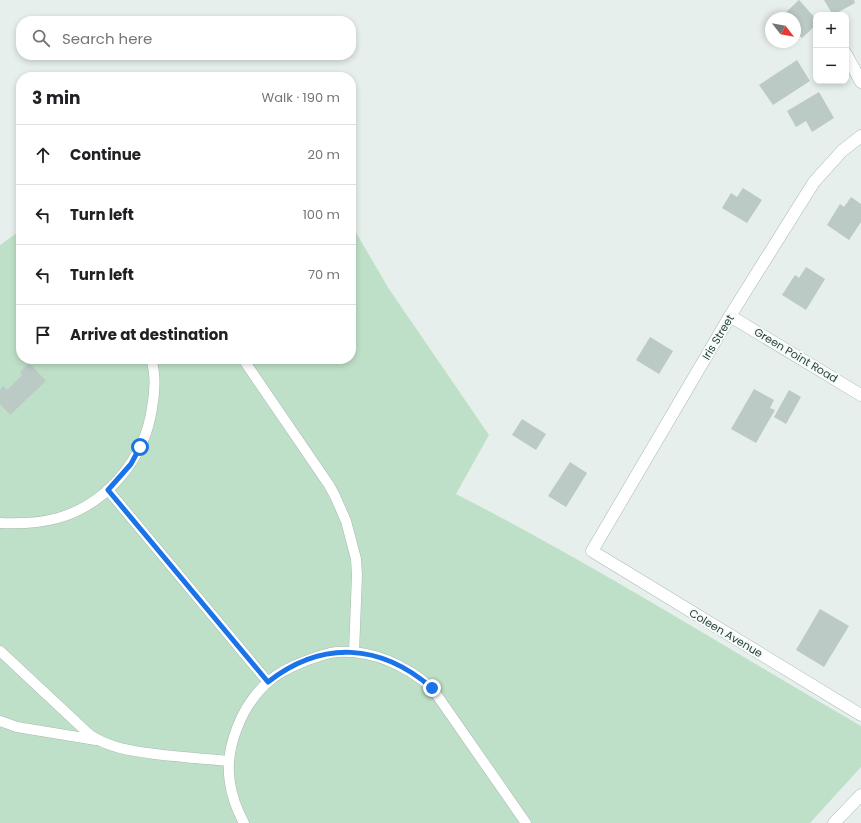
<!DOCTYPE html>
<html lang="en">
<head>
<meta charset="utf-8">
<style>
  :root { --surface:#fff; --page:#f6f6f6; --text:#202124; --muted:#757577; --line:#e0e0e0 }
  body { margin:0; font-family:Poppins,sans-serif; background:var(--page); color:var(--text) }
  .controls { position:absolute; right:12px; top:12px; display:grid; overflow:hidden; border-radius:8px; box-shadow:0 2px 6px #0003 }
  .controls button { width:36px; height:36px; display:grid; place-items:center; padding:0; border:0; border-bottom:1px solid var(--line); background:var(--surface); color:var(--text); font:20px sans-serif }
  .compass { position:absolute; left:765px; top:12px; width:36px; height:36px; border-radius:50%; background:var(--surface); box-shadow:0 2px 6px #0003; rotate:121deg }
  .stop { position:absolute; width:12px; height:12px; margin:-9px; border:3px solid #1a73e8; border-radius:50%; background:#fff }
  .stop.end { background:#1a73e8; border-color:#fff; box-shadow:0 1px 4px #0008 }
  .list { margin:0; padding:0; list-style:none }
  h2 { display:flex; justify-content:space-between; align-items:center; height:52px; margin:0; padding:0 16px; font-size:17px }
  h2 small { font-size:13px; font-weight:400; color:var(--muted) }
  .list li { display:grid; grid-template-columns:26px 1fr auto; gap:12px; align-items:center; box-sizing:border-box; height:60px; padding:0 16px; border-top:1px solid var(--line) }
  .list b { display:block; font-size:15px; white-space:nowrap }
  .list em { font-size:13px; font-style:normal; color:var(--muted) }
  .icon { flex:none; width:22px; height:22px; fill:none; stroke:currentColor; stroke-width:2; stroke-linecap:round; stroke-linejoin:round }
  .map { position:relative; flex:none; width:861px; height:823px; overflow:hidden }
  .search { position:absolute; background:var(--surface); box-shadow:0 2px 6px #0003; left:16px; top:16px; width:340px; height:44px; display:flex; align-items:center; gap:10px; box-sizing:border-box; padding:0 14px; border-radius:16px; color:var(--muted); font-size:15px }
  .panel { position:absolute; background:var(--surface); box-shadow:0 2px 6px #0003; left:16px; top:72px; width:340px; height:292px; border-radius:16px }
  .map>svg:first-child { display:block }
  .green { fill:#bfe0c8 }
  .building { fill:#bbcac4 }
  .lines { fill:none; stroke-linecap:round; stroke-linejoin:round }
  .service-casing { stroke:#a8b8b2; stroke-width:11 }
  .minor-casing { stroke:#a8b8b2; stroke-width:13 }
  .secondary-casing { stroke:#a4bbb3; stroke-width:13 }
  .service { stroke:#fff; stroke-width:10 }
  .minor { stroke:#fff; stroke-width:12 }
  .secondary { stroke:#fff; stroke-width:12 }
  .route { stroke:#1a73e8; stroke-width:5 }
  .labels { text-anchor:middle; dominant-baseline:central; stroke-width:4; stroke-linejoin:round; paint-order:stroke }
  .street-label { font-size:11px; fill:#24423a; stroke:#f7fbf9 }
</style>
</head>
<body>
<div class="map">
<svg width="861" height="823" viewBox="0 0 861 823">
  <rect width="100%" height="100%" fill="#e6efeb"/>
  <path class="green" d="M 351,224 L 389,289 L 489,435 L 456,494 C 595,565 726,648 861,726 L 861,767 L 810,823 L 0,823 L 0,245 L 21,230 L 21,359 L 351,359 Z"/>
  <g class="building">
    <polygon points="799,0 816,19 816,25 802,38 797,34 795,36 795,18 780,18"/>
    <polygon points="824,0 854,0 855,3 833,15"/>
    <polygon points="797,60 810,81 773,105 759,85"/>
    <polygon points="819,92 834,118 812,132 806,121 796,127 787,111"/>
    <polygon points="743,188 762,200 747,223 722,208 731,193 737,197"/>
    <polygon points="851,197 861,204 861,222 849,240 827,225 840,204 844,207"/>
    <polygon points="806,267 825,279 806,310 782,295 795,275 799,278"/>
    <polygon points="650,337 673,351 659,374 636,360"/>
    <polygon points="29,363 46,381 10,415 0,404 0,390 3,386 7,390 22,375 20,372"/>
    <polygon points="754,389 774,400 770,408 775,410 756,443 731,429"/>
    <polygon points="789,390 801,397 786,424 774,417"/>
    <polygon points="522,419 546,434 536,450 512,435"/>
    <polygon points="570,462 587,473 566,507 548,496"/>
    <polygon points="820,609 849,626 824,667 796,650"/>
  </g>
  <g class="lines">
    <g class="service-casing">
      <g id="service">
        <polyline points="243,359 329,485 335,496 346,521 356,559 357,575 354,652"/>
        <polyline points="108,490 268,682"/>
        <path d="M 0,523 C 19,524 39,523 58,518 C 107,504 145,458 152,408 C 155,392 156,374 151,359"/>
        <path d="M 0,651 L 90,735 C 109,748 133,751 155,754 C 180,757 205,759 229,761"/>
        <polyline points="0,721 17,727 96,740"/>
        <path d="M 244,823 C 237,810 232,797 230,783 C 224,748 242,705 268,682 C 278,673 290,667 303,662 C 314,658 325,653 337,652 C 373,650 405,665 432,688 L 526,823"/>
      </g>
    </g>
    <g class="minor-casing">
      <g id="minor">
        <polyline points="846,54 861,82"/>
        <polyline points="861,136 842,151 814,182 730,316 592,551 861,715"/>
        <polyline points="730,316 861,395"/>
      </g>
    </g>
    <g class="secondary-casing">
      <polyline id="secondary" points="834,823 861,795"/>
    </g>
    <use href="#service" class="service"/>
    <use href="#minor" class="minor"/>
    <use href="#secondary" class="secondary"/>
  </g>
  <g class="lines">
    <path class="route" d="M 140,447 L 131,464 L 108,490 L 268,682 C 322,640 380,643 432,688"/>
  </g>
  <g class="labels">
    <g class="street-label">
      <text transform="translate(718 337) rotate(-59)">Iris Street</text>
      <text transform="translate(796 355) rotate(31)">Green Point Road</text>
      <text transform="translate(726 633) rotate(31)">Coleen Avenue</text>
    </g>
  </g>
</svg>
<div class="controls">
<button>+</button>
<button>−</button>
</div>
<svg class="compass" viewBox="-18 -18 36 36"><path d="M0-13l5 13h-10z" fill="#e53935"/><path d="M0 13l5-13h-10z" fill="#757577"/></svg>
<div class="stop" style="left:140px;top:447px"></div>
<div class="stop end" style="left:432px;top:688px"></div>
<div class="search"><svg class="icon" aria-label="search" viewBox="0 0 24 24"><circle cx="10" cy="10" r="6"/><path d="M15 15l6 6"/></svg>Search here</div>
<section class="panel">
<h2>3 min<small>Walk · 190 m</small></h2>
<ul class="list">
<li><svg class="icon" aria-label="ahead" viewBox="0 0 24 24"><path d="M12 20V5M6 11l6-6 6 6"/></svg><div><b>Continue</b></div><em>20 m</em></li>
<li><svg class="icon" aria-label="left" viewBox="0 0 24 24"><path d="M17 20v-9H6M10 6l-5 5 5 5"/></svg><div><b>Turn left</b></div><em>100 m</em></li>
<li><svg class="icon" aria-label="left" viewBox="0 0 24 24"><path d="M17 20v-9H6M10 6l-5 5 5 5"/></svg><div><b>Turn left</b></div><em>70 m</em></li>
<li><svg class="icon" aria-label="arrive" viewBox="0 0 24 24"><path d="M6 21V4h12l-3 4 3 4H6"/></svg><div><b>Arrive at destination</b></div></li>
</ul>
</section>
</div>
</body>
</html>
